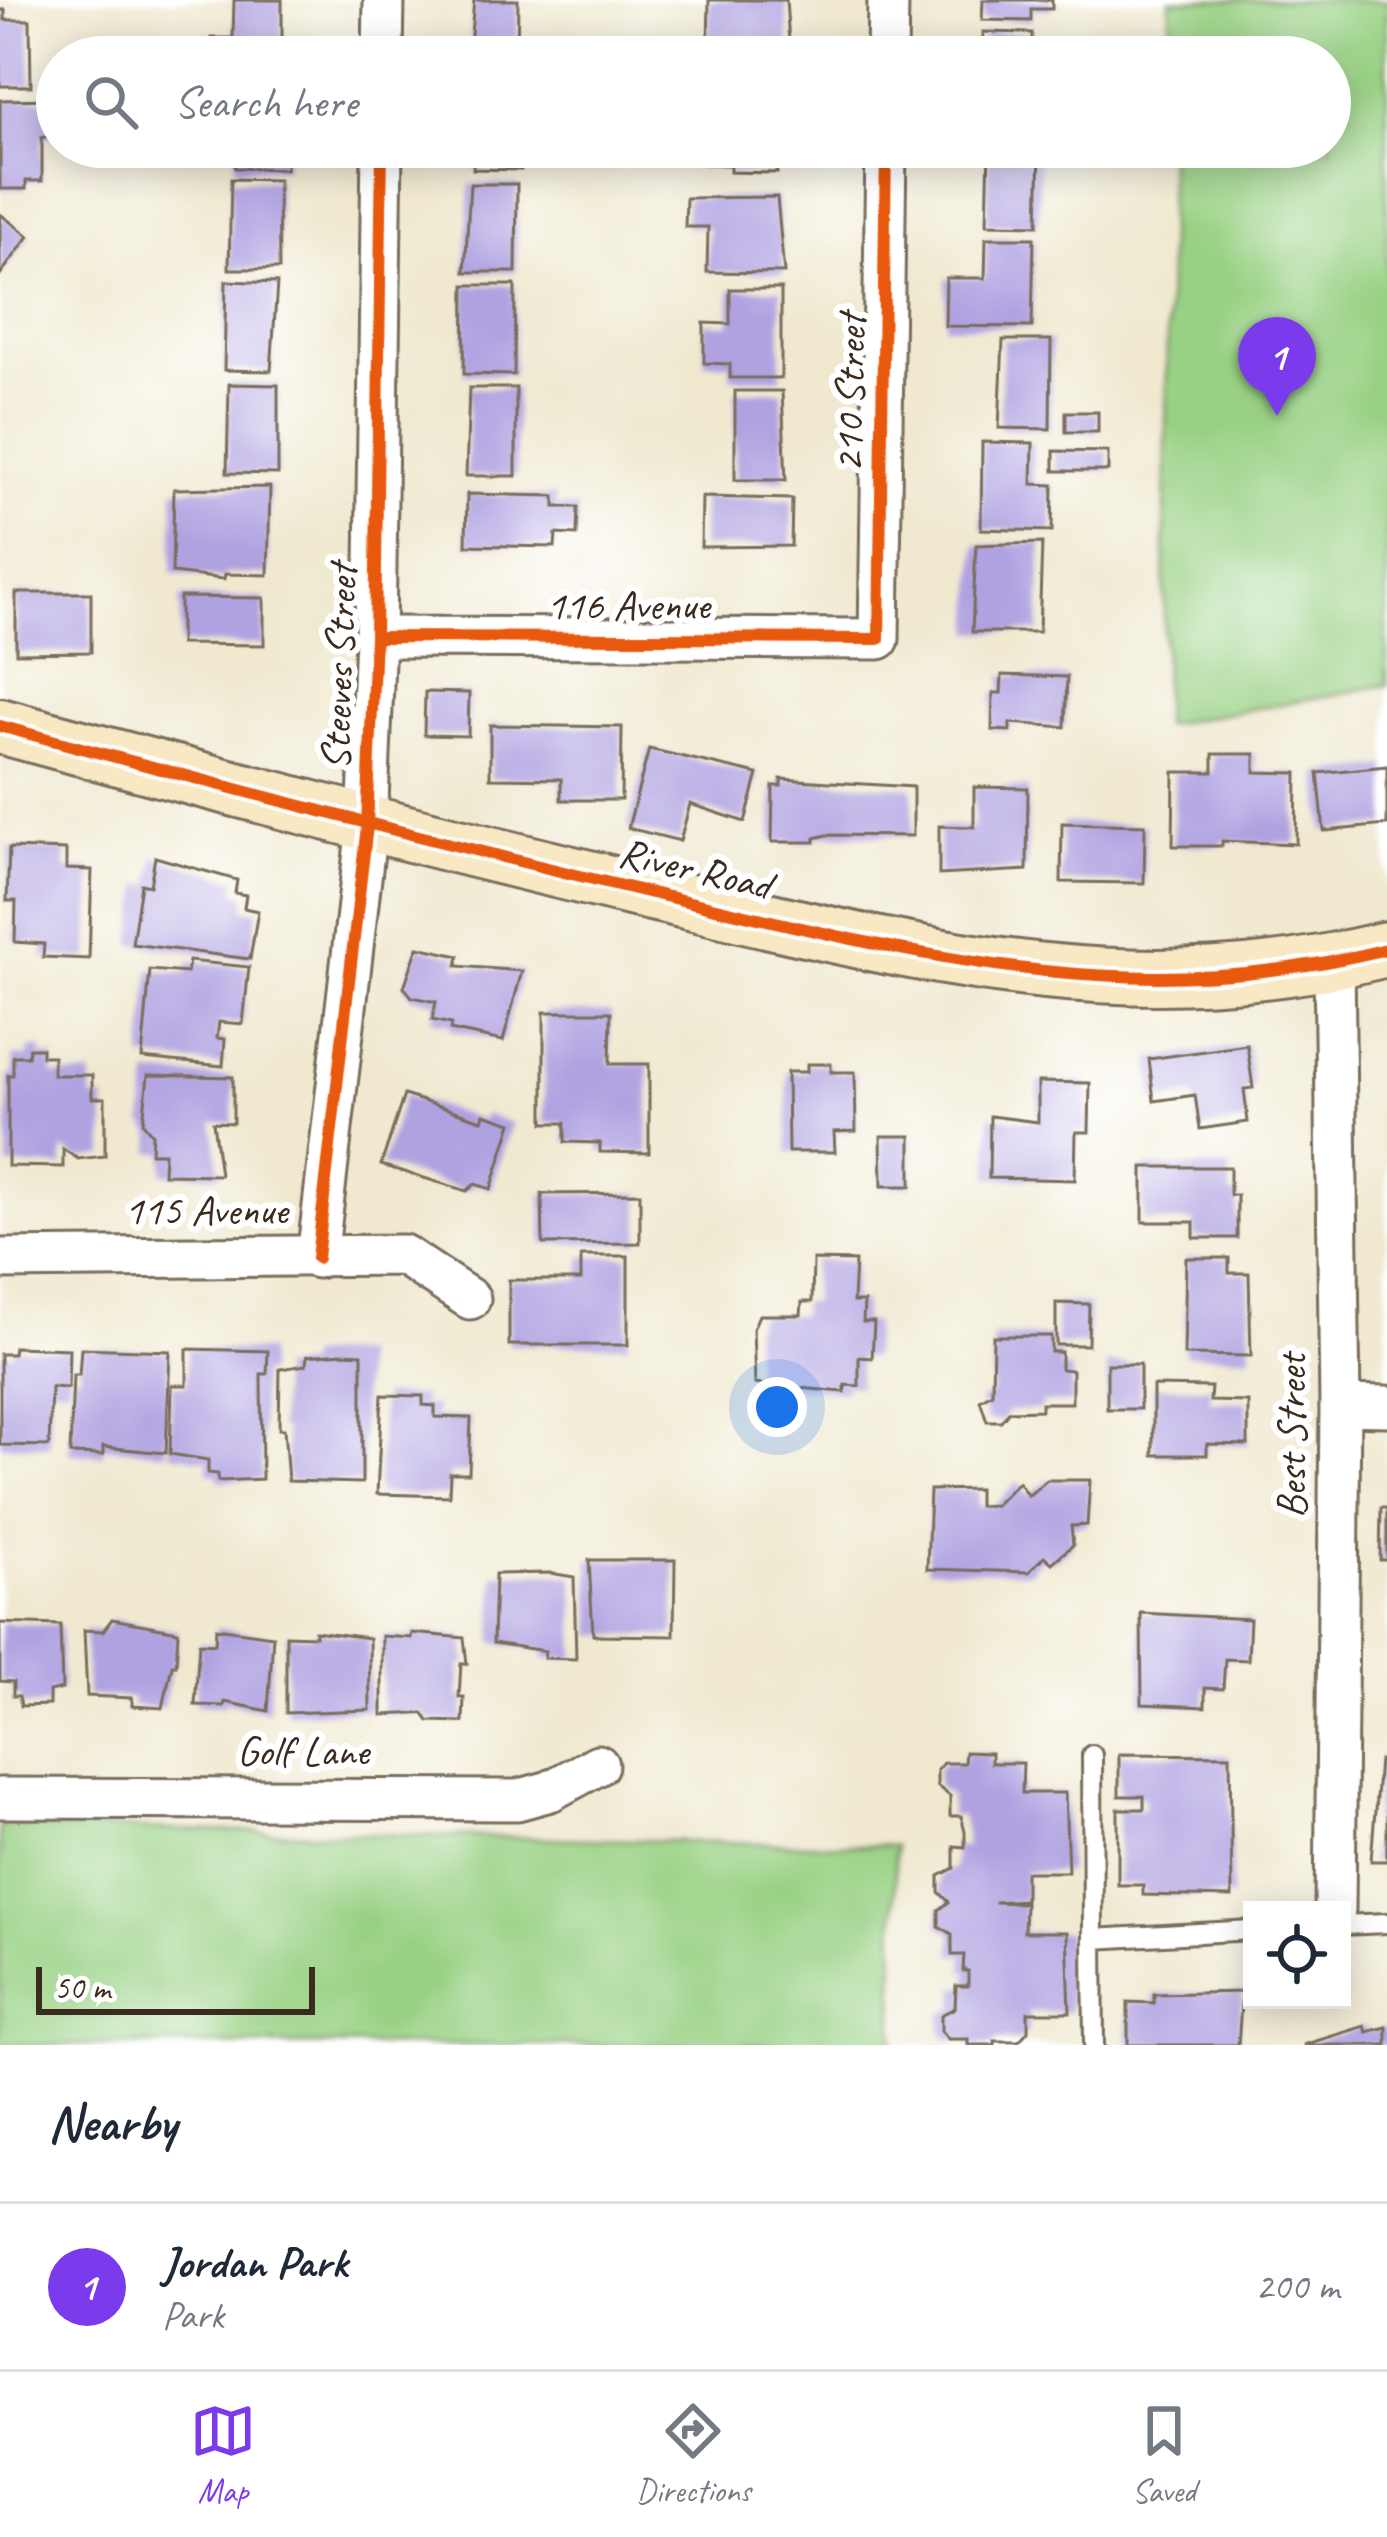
<!DOCTYPE html>
<html lang="en">
<head>
<meta charset="utf-8">
<style>
  :root { --surface:#fff; --page:#f2f2f3; --text:#1f2937; --muted:#747a83; --line:#e0e1e3; --accent:#7c3aed }
  body { margin:0; font-family:Caveat,sans-serif; background:var(--page); color:var(--text) }
  .controls { position:absolute; right:36px; bottom:36px; display:grid; overflow:hidden; border-radius:0px; box-shadow:0 6px 30px #0003 }
  .controls button { width:108px; height:108px; display:grid; place-items:center; padding:0; border:0; border-bottom:3px solid var(--line); background:var(--surface); color:var(--text); font:60px sans-serif }
  .scale { position:absolute; left:36px; bottom:30px; width:279px; box-sizing:border-box; padding-left:12px; border:6px solid #3b2a1e; border-top:0; font-size:33px; line-height:42px; white-space:nowrap; color:#3b2a1e; -webkit-text-stroke:9px #fff; paint-order:stroke }
  .you { position:absolute; left:777px; top:1407px; width:42px; height:42px; margin:-30px; border:9px solid #fff; border-radius:50%; background:#1a73e8; box-shadow:0 0 0 18px #1a73e833 }
  .badge { display:grid; place-items:center; width:78px; height:78px; border-radius:50%; background:var(--accent); color:#fff; font-size:39px; font-weight:700 }
  .pin { position:absolute; translate:-50% -99px; filter:drop-shadow(0 3px 6px #0008) }
  .pin::after { content:''; position:absolute; top:63px; width:42px; height:36px; background:inherit; clip-path:polygon(0 0,100% 0,50% 100%) }
  .list { margin:0; padding:0; list-style:none }
  h2 { display:flex; justify-content:space-between; align-items:center; height:156px; margin:0; padding:0 48px; font-size:51px }
  h2 small { font-size:39px; font-weight:400; color:var(--muted) }
  .list li { display:grid; grid-template-columns:78px 1fr auto; gap:36px; align-items:center; box-sizing:border-box; height:168px; padding:0 48px; border-top:3px solid var(--line) }
  .list b { display:block; font-size:45px; white-space:nowrap }
  .list p { margin:0; font-size:39px; white-space:nowrap; color:var(--muted) }
  .list em { font-size:39px; font-style:normal; color:var(--muted) }
  .icon { flex:none; width:66px; height:66px; fill:none; stroke:currentColor; stroke-width:2; stroke-linecap:round; stroke-linejoin:round }
  .map { position:relative; flex:none; width:1387px; height:2045px; overflow:hidden }
  .search { position:absolute; background:var(--surface); box-shadow:0 6px 30px #0003; left:36px; right:36px; top:36px; height:132px; display:flex; align-items:center; gap:30px; box-sizing:border-box; padding:0 42px; border-radius:66px; color:var(--muted); font-size:45px }
  .sheet { height:324px; background:var(--surface) }
  nav { display:flex; justify-content:space-around; align-items:center; box-sizing:border-box; height:168px; border-top:3px solid var(--line); background:var(--surface); font-size:33px; color:var(--muted) }
  nav a { display:grid; justify-items:center; gap:6px }
  nav .on { color:var(--accent) }
  .map>svg:first-child { display:block }
  .green { fill:#99d184; stroke:#6a7e51; stroke-width:3 }
  .building { fill:#b0a2e1 }
  .lines { fill:none; stroke-linecap:round; stroke-linejoin:round }
  .lane-casing { stroke:#7a6d5c; stroke-width:24 }
  .street-casing { stroke:#7a6d5c; stroke-width:45 }
  .secondary-casing { stroke:#7a6d5c; stroke-width:60 }
  .lane { stroke:#fff; stroke-width:18 }
  .street { stroke:#fff; stroke-width:39 }
  .secondary { stroke:#f8e8c3; stroke-width:54 }
  .cycleway-casing { stroke:#fff; stroke-width:20 }
  .cycleway { stroke:#e8590c; stroke-width:12 }
  .labels { text-anchor:middle; dominant-baseline:central; stroke-width:12; stroke-linejoin:round; paint-order:stroke }
  .street-label { font-size:42px; fill:#3b2a1e; stroke:#fff }
</style>
</head>
<body>
<div class="map">
<svg width="1387" height="2045" viewBox="0 0 1387 2045">
  <rect width="100%" height="100%" fill="#fff"/>
  <filter id="ink" filterUnits="userSpaceOnUse"><feTurbulence type="fractalNoise" baseFrequency=".00833" numOctaves="2"/><feDisplacementMap in="SourceGraphic" scale="24" xChannelSelector="R" yChannelSelector="G"/><feConvolveMatrix kernelMatrix="1 2 1 2 8 2 1 2 1" color-interpolation-filters="sRGB"/></filter>
  <filter id="wash" filterUnits="userSpaceOnUse"><feTurbulence type="fractalNoise" baseFrequency=".004" numOctaves="4" result="noise"/><feDisplacementMap in="SourceGraphic" scale="48" xChannelSelector="R" yChannelSelector="G"/><feGaussianBlur stdDeviation="2.7" result="paint"/><feColorMatrix in="noise" values="0 0 0 0 0 0 0 0 0 0 0 0 0 0 0 0 0 1.4 0 .05"/><feComposite in="paint" operator="in"/></filter>
  <g filter="url(#wash)">
    <rect width="100%" height="100%" fill="#f0e9d0"/>
    <g class="green">
      <polygon points="1170,0 1387,0 1387,685 1163,725 1169,147 1330,147 1330,57 1170,57"/>
      <polygon points="0,1826 895,1846 894,2045 0,2045"/>
    </g>
    <g id="blocks">
      <g class="building">
        <polygon points="234,0 282,0 282,57 211,57 211,38 233,38"/>
        <polygon points="474,0 518,0 517,57 469,57"/>
        <polygon points="709,0 786,0 790,57 740,57 740,47 708,47"/>
        <polygon points="983,0 1052,0 1052,9 1031,9 1031,21 982,20"/>
        <polygon points="0,10 5,10 5,20 30,20 31,86 0,86"/>
        <polygon points="983,32 1032,33 1032,57 983,57"/>
        <polygon points="57,99 57,137 42,137 42,181 26,181 26,189 0,189 0,100"/>
        <polygon points="236,147 287,147 286,169 235,168"/>
        <polygon points="474,147 521,147 521,170 473,169"/>
        <polygon points="703,147 777,147 777,173 730,172 730,165 703,164"/>
        <polygon points="989,147 1040,147 1038,225 987,224"/>
        <polygon points="231,179 278,180 279,269 229,269"/>
        <polygon points="470,184 517,184 516,272 465,272"/>
        <polygon points="777,197 784,273 707,272 708,227 685,227 686,198"/>
        <polygon points="0,214 29,236 0,275"/>
        <polygon points="986,238 1034,238 1032,327 945,326 946,278 985,278"/>
        <polygon points="226,281 277,283 271,371 224,370"/>
        <polygon points="465,285 515,285 514,375 464,374"/>
        <polygon points="730,289 781,289 781,378 730,378 730,364 704,363 704,323 730,324"/>
        <polygon points="1003,340 1051,340 1050,429 999,428"/>
        <polygon points="229,384 278,385 278,474 227,473"/>
        <polygon points="469,388 516,388 516,476 466,476"/>
        <polygon points="735,391 782,391 786,480 735,480"/>
        <rect x="1066" y="412" width="32" height="20"/>
        <polygon points="982,442 1033,443 1032,484 1053,485 1052,531 981,529"/>
        <polygon points="1054,451 1108,452 1108,471 1054,471"/>
        <polygon points="270,487 268,575 225,574 224,579 172,573 174,489"/>
        <polygon points="467,494 555,496 555,507 578,507 577,535 556,534 555,547 466,545"/>
        <polygon points="702,497 792,499 791,546 701,547"/>
        <polygon points="1042,543 1039,632 972,632 976,545"/>
        <polygon points="16,593 91,593 91,652 16,653"/>
        <polygon points="180,597 264,598 264,645 180,644"/>
        <polygon points="1002,675 1067,677 1065,727 1010,723 1010,731 992,730 993,693 1001,693"/>
        <polygon points="425,692 469,693 468,736 424,735"/>
        <polygon points="490,725 622,727 621,800 561,800 561,779 490,778"/>
        <polygon points="649,749 758,774 745,822 690,804 680,841 628,828"/>
        <polygon points="1213,754 1255,754 1255,772 1297,773 1296,844 1222,841 1222,846 1173,846 1174,772 1213,772"/>
        <polygon points="1387,766 1387,825 1324,831 1318,773"/>
        <polygon points="781,779 913,787 913,836 827,835 815,838 815,842 772,842 773,786 781,786"/>
        <polygon points="974,787 1028,788 1027,870 939,875 939,826 974,827"/>
        <polygon points="1062,823 1145,825 1144,883 1061,882"/>
        <polygon points="9,848 66,850 66,869 92,870 89,959 43,957 44,944 15,942 16,901 7,901"/>
        <polygon points="155,857 237,880 235,893 246,895 244,908 258,911 250,959 132,944 141,884 150,886"/>
        <polygon points="418,947 459,956 457,966 522,971 503,1041 450,1030 451,1024 432,1020 436,1002 412,997 404,987"/>
        <polygon points="189,961 249,967 243,1024 219,1022 217,1038 225,1039 223,1066 142,1058 150,970 187,973"/>
        <polygon points="544,1012 611,1012 610,1064 649,1064 649,1153 600,1152 600,1143 565,1142 565,1123 544,1123"/>
        <polygon points="1247,1045 1253,1088 1244,1089 1248,1122 1200,1129 1195,1095 1154,1101 1149,1059"/>
        <polygon points="29,1048 42,1048 42,1056 53,1056 53,1075 92,1075 92,1098 105,1098 105,1156 78,1159 63,1149 63,1167 8,1166 8,1075 13,1075 13,1056 28,1056"/>
        <polygon points="807,1064 831,1064 831,1072 855,1072 856,1131 834,1132 835,1152 788,1152 787,1072 807,1072"/>
        <polygon points="148,1075 233,1077 233,1123 213,1122 220,1175 163,1174 164,1153 151,1153 152,1134 143,1123"/>
        <polygon points="1038,1082 1090,1083 1089,1132 1076,1132 1075,1180 989,1178 990,1116 1038,1122"/>
        <polygon points="404,1095 482,1120 484,1114 512,1123 491,1189 475,1184 467,1191 381,1165"/>
        <polygon points="881,1136 911,1136 911,1186 882,1186"/>
        <polygon points="1143,1167 1230,1167 1230,1195 1237,1195 1237,1238 1194,1238 1194,1222 1143,1222"/>
        <polygon points="640,1193 640,1243 543,1244 542,1194"/>
        <polygon points="581,1256 628,1256 628,1345 509,1345 509,1280 581,1280"/>
        <polygon points="1186,1258 1229,1258 1229,1273 1249,1273 1251,1356 1184,1355"/>
        <polygon points="813,1260 855,1261 853,1302 864,1302 863,1322 874,1322 872,1358 859,1357 859,1386 845,1385 845,1392 755,1384 753,1329 759,1315 801,1315 802,1302 812,1302"/>
        <polygon points="1056,1303 1089,1304 1088,1345 1056,1345"/>
        <polygon points="993,1336 1051,1336 1051,1352 1061,1352 1061,1369 1072,1370 1072,1403 1041,1403 1041,1410 1009,1411 1001,1421 987,1421 980,1400 992,1393"/>
        <polygon points="14,1347 69,1349 68,1388 51,1387 49,1446 0,1445 0,1354 13,1354"/>
        <polygon points="81,1348 170,1351 166,1453 103,1447 103,1455 70,1454 73,1375 79,1375"/>
        <polygon points="187,1349 268,1351 267,1374 261,1374 262,1479 218,1481 218,1474 208,1473 208,1460 170,1454 172,1385 187,1385"/>
        <polygon points="343,1353 362,1354 362,1483 288,1481 284,1429 279,1429 280,1369 306,1365 307,1356"/>
        <rect x="1107" y="1364" width="33" height="45"/>
        <polygon points="1153,1386 1211,1387 1210,1401 1248,1402 1248,1445 1207,1444 1207,1455 1153,1455"/>
        <polygon points="382,1395 423,1396 423,1405 435,1406 435,1417 471,1418 469,1473 450,1473 449,1496 377,1494"/>
        <polygon points="1047,1480 1090,1480 1087,1525 1071,1526 1073,1545 1052,1563 1044,1556 1029,1572 927,1569 930,1490 978,1489 978,1506 995,1505 1018,1482 1028,1496"/>
        <polygon points="1381,1508 1387,1508 1387,1560 1380,1560"/>
        <polygon points="589,1560 675,1560 674,1636 593,1635"/>
        <polygon points="550,1573 574,1577 576,1659 544,1658 545,1651 493,1643 495,1574"/>
        <polygon points="1141,1613 1250,1619 1248,1660 1225,1659 1223,1689 1205,1688 1205,1707 1142,1704"/>
        <polygon points="112,1619 178,1631 176,1665 172,1665 163,1708 132,1706 132,1698 87,1696 84,1630 103,1631"/>
        <polygon points="0,1623 60,1625 62,1689 49,1692 49,1705 21,1706 19,1696 13,1696 13,1682 0,1681"/>
        <polygon points="216,1628 273,1636 268,1711 225,1702 224,1706 195,1705 199,1643 215,1644"/>
        <polygon points="315,1631 369,1638 370,1710 286,1713 286,1635 315,1636"/>
        <polygon points="412,1633 464,1638 467,1664 461,1664 459,1697 464,1697 463,1722 429,1721 423,1713 382,1715 382,1636 411,1638"/>
        <polygon points="965,1752 991,1753 991,1763 1023,1763 1022,1793 1065,1793 1068,1872 1025,1872 1025,1900 994,1902 1025,1903 1024,1932 1067,1932 1070,2012 1028,2012 1028,2031 1019,2041 995,2041 995,2045 968,2045 968,2039 948,2039 941,2031 941,2015 955,2008 956,1986 968,1986 968,1971 963,1971 964,1955 952,1955 952,1934 939,1926 939,1910 949,1902 939,1892 939,1876 954,1868 954,1846 965,1847 965,1832 961,1816 950,1816 950,1796 937,1786 937,1770 943,1763 964,1763"/>
        <polygon points="1119,1754 1230,1755 1232,1897 1143,1895 1143,1885 1118,1885 1118,1809 1144,1809 1144,1796 1119,1796"/>
        <polygon points="1379,1760 1387,1760 1387,1861 1371,1861"/>
        <polygon points="1242,1992 1238,2045 1128,2045 1128,2002 1154,2003 1154,1994"/>
        <polygon points="1365,2026 1367,2032 1387,2027 1387,2045 1303,2045"/>
      </g>
    </g>
  </g>
  <g filter="url(#ink)">
    <use href="#blocks" fill-opacity="0" stroke="#7a6d5c" stroke-width="3"/>
    <g class="lines">
      <g class="lane-casing">
        <g id="lane">
          <polyline points="1092,1755 1093,1939"/>
          <polyline points="1342,1925 1387,1923"/>
          <polyline points="1094,2045 1093,1939 1252,1930"/>
        </g>
      </g>
      <g class="street-casing">
        <g id="street">
          <polyline points="383,57 384,0"/>
          <polyline points="887,57 888,0"/>
          <polyline points="375,637 879,639 886,147"/>
          <polyline points="1334,962 1340,1405 1335,1910"/>
          <polyline points="317,1258 367,826 375,637 382,147"/>
          <polyline points="0,1259 403,1255 470,1299"/>
          <polyline points="1340,1405 1387,1406"/>
          <polyline points="0,1798 517,1800 550,1791 598,1765"/>
        </g>
      </g>
      <g class="secondary-casing">
        <path id="secondary" d="M 0,726 C 214,784 427,840 643,891 C 902,951 1120,1015 1387,949"/>
      </g>
      <use href="#lane" class="lane"/>
      <use href="#street" class="street"/>
      <use href="#secondary" class="secondary"/>
      <g class="cycleway-casing">
        <g id="cycleway">
          <polyline points="375,637 879,639 886,147"/>
          <path d="M 0,726 C 214,784 427,840 643,891 C 902,951 1120,1015 1387,949"/>
          <polyline points="317,1258 367,826 375,637 382,147"/>
        </g>
      </g>
      <use href="#cycleway" class="cycleway"/>
    </g>
  </g>
  <g class="labels">
    <g class="street-label">
      <text transform="translate(850 393) rotate(-89)">210 Street</text>
      <text x="628" y="605">116 Avenue</text>
      <text transform="translate(339 667) rotate(-88)">Steeves Street</text>
      <text transform="translate(695 869) rotate(13)">River Road</text>
      <text x="206" y="1210">115 Avenue</text>
      <text transform="translate(1291 1436) rotate(-90)">Best Street</text>
      <text x="303" y="1751">Golf Lane</text>
    </g>
  </g>
</svg>
<div class="controls">
<button><svg class="icon" aria-label="locate" viewBox="0 0 24 24"><circle cx="12" cy="12" r="6"/><path d="M12 2v4M12 18v4M2 12h4M18 12h4"/></svg></button>
</div>
<div class="scale">50 m</div>
<div class="you"></div>
<div class="pin badge" style="left:1277px;top:416px">1</div>
<div class="search"><svg class="icon" aria-label="search" viewBox="0 0 24 24"><circle cx="10" cy="10" r="6"/><path d="M15 15l6 6"/></svg>Search here</div>
</div>
<section class="sheet">
<h2>Nearby<small></small></h2>
<ul class="list">
<li><span class="badge">1</span><div><b>Jordan Park</b><p>Park</p></div><em>200 m</em></li>
</ul>
</section>
<nav>
<a class="on"><svg class="icon" aria-label="map" viewBox="0 0 24 24"><path d="M3 6l6-2 6 2 6-2v14l-6 2-6-2-6 2zM9 4v14M15 6v14"/></svg>Map</a>
<a><svg class="icon" aria-label="directions" viewBox="0 0 24 24"><path d="M12 3l9 9-9 9-9-9zM9 14v-3h6M13 9l2 2-2 2"/></svg>Directions</a>
<a><svg class="icon" aria-label="saved" viewBox="0 0 24 24"><path d="M7 4h10v16l-5-4-5 4z"/></svg>Saved</a>
</nav>
</body>
</html>
